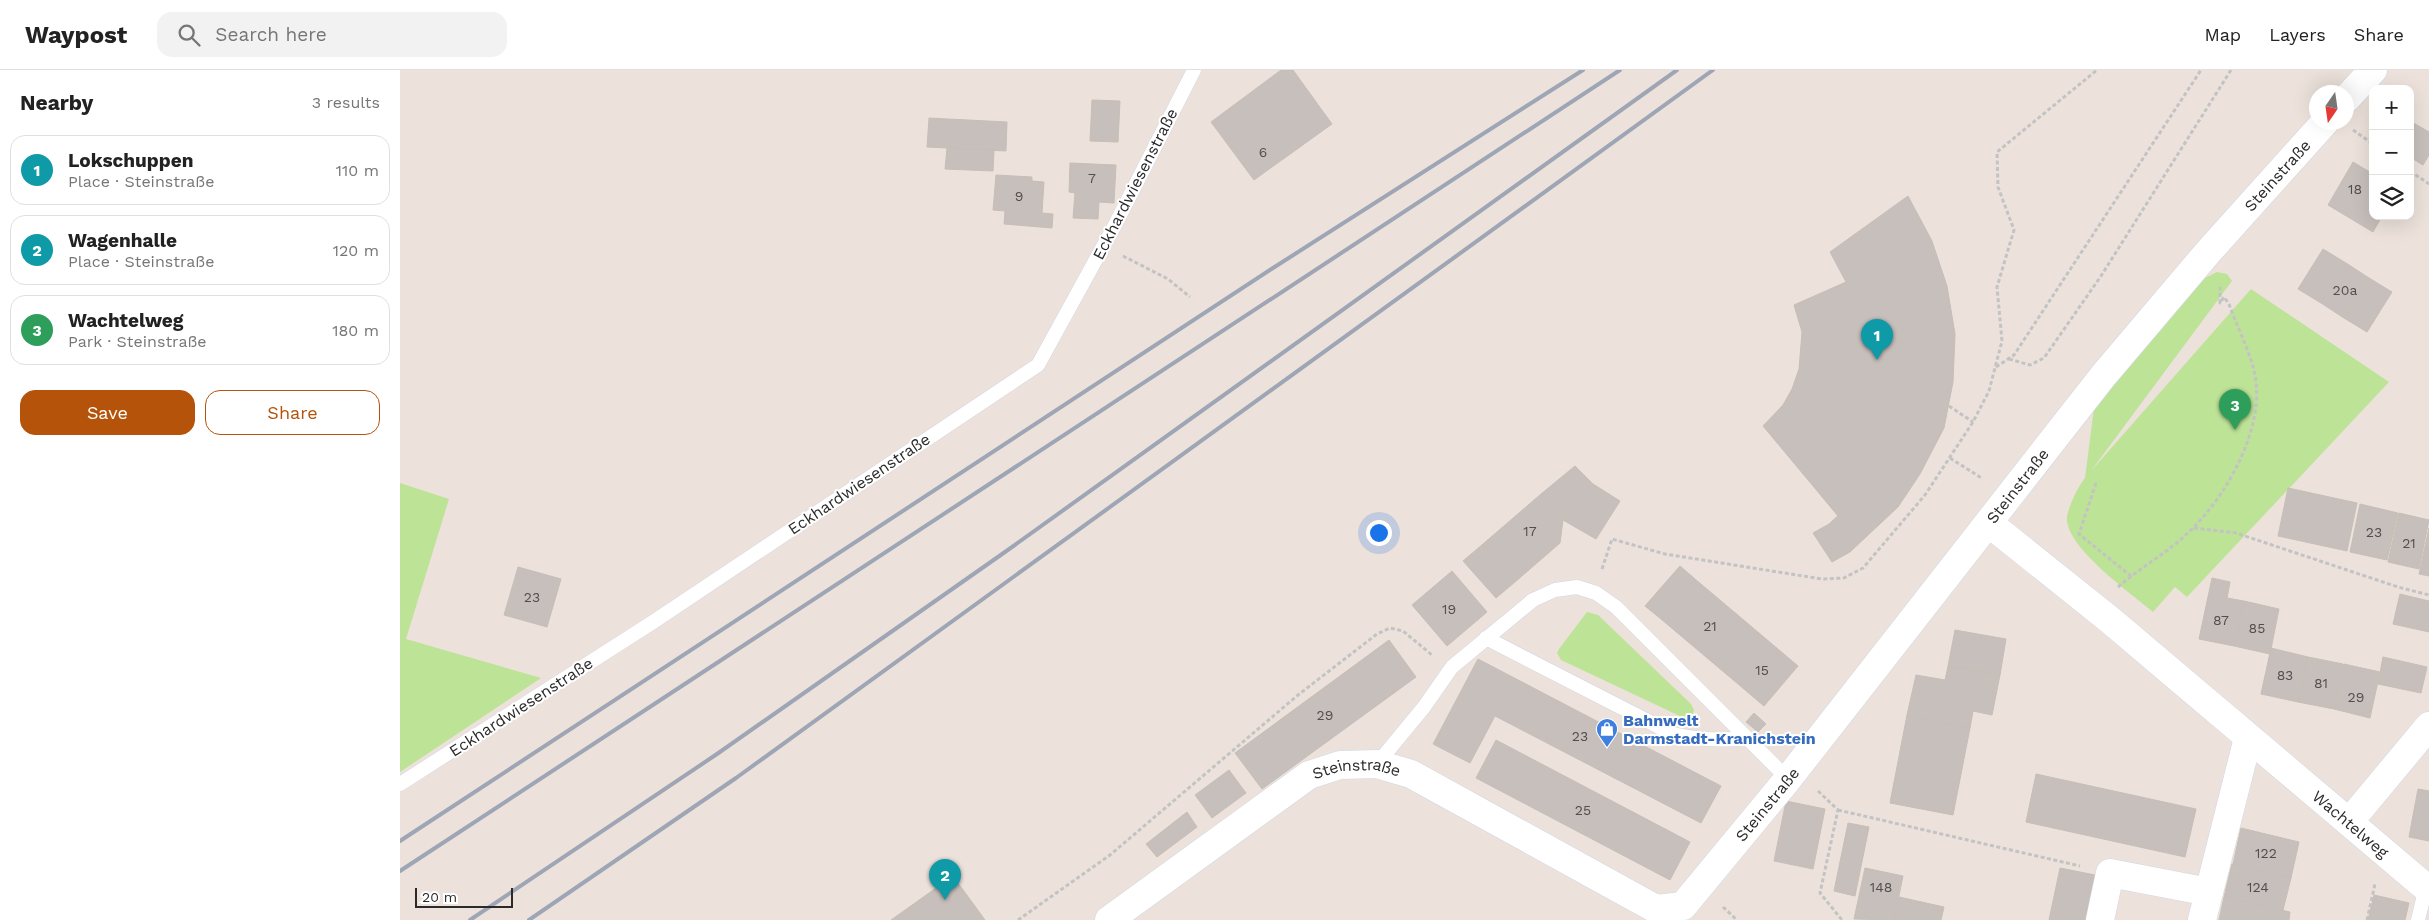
<!DOCTYPE html>
<html lang="en">
<head>
<meta charset="utf-8">
<style>
  :root { --surface:#fff; --page:#f2f2f2; --text:#222; --muted:#767676; --line:#e0e0e0; --accent:#b45309 }
  body { margin:0; font-family:"Work Sans",sans-serif; background:var(--page); color:var(--text) }
  .controls { position:absolute; right:15px; top:15px; display:grid; overflow:hidden; border-radius:10px; box-shadow:0 5px 20px #0002 }
  .controls button { width:45px; height:45px; display:grid; place-items:center; padding:0; border:0; border-bottom:1px solid var(--line); background:var(--surface); color:var(--text); font:25px sans-serif }
  .compass { position:absolute; left:1909px; top:15px; width:45px; height:45px; border-radius:50%; background:var(--surface); box-shadow:0 5px 20px #0002; rotate:193deg }
  .scale { position:absolute; left:15px; bottom:12px; width:98px; box-sizing:border-box; padding-left:5px; border:2px solid #2a2a2a; border-top:0; font-size:14px; line-height:18px; white-space:nowrap; color:#2a2a2a; -webkit-text-stroke:4px #fff; paint-order:stroke }
  .you { position:absolute; left:978px; top:462px; width:18px; height:18px; margin:-12px; border:4px solid #fff; border-radius:50%; background:#1a73e8; box-shadow:0 0 0 8px #1a73e833 }
  .badge { display:grid; place-items:center; width:32px; height:32px; border-radius:50%; background:var(--accent); color:#fff; font-size:16px; font-weight:700 }
  .pin { position:absolute; translate:-50% -41px; filter:drop-shadow(0 1px 2px #0008) }
  .pin::after { content:''; position:absolute; top:26px; width:18px; height:15px; background:inherit; clip-path:polygon(0 0,100% 0,50% 100%) }
  .list { margin:0; padding:0; list-style:none }
  h2 { display:flex; justify-content:space-between; align-items:center; height:65px; margin:0; padding:0 20px; font-size:21px }
  h2 small { font-size:16px; font-weight:400; color:var(--muted) }
  .list li { display:grid; grid-template-columns:32px 1fr auto; gap:15px; align-items:center; box-sizing:border-box; height:70px; margin:0 10px 10px; padding:0 10px; border:1px solid var(--line); border-radius:15px }
  .list b { display:block; font-size:19px; white-space:nowrap }
  .list p { margin:0; font-size:16px; white-space:nowrap; color:var(--muted) }
  .list em { font-size:16px; font-style:normal; color:var(--muted) }
  .actions { display:flex; gap:10px; padding:15px 20px }
  .actions a { flex:1; padding:11px 0; border:1px solid var(--accent); border-radius:15px; text-align:center; font-size:18px; color:var(--accent) }
  .actions .main { background:var(--accent); color:#fff }
  .icon { flex:none; width:28px; height:28px; fill:none; stroke:currentColor; stroke-width:2; stroke-linecap:round; stroke-linejoin:round }
  .map { position:relative; flex:none; width:2029px; height:850px; overflow:hidden }
  header { display:flex; align-items:center; gap:30px; box-sizing:border-box; height:70px; padding:0 25px; background:var(--surface); border-bottom:1px solid var(--line) }
  header strong { font-size:24px }
  nav { display:flex; gap:28px; margin-inline-start:auto; font-size:18px }
  .search { width:350px; height:45px; background:var(--page); display:flex; align-items:center; gap:12px; box-sizing:border-box; padding:0 18px; border-radius:15px; color:var(--muted); font-size:19px }
  main { display:flex }
  aside { flex:1; background:var(--surface) }
  .map>svg:first-child { display:block }
  .green { fill:#bde397 }
  .building { fill:#c7bfbb; stroke:#c7beb5 }
  .lines { fill:none; stroke-linecap:round; stroke-linejoin:round }
  .service-casing { stroke:#d1d7e3; stroke-width:15 }
  .minor-casing { stroke:#d1d7e3; stroke-width:29 }
  .path { stroke:#c3c3c3; stroke-width:3; stroke-dasharray:4 2.5; stroke-linecap:butt }
  .service { stroke:#fff; stroke-width:14 }
  .minor { stroke:#fff; stroke-width:28 }
  .rail { stroke:#9ea5b4; stroke-width:4 }
  .labels { text-anchor:middle; dominant-baseline:central; stroke-width:4; stroke-linejoin:round; paint-order:stroke }
  .number-label { font-size:14px; fill:#514f4e }
  .street-label { font-size:16px; fill:#2a2a2a; stroke:#fff }
  .shop-label { font-size:16px; font-weight:bold; fill:#366cbe; stroke:#fff; text-anchor:start }
</style>
</head>
<body>
<header>
<strong>Waypost</strong>
<div class="search"><svg class="icon" aria-label="search" viewBox="0 0 24 24"><circle cx="10" cy="10" r="6"/><path d="M15 15l6 6"/></svg>Search here</div>
<nav><a>Map</a><a>Layers</a><a>Share</a></nav>
</header>
<main>
<aside>
<h2>Nearby<small>3 results</small></h2>
<ul class="list">
<li><span class="badge" style="background:#0f9aa8">1</span><div><b>Lokschuppen</b><p>Place · Steinstraße</p></div><em>110 m</em></li>
<li><span class="badge" style="background:#0f9aa8">2</span><div><b>Wagenhalle</b><p>Place · Steinstraße</p></div><em>120 m</em></li>
<li><span class="badge" style="background:#2e9e5b">3</span><div><b>Wachtelweg</b><p>Park · Steinstraße</p></div><em>180 m</em></li>
</ul>
<div class="actions"><a class="main">Save</a><a>Share</a></div>
</aside>
<div class="map">
<svg width="2029" height="850" viewBox="0 0 2029 850">
  <rect width="100%" height="100%" fill="#ece2db"/>
  <g class="green">
    <path d="M 1817,202 L 1827,204 L 1832,211 L 1691,401 L 1851,219 L 1989,312 L 1787,527 L 1775,517 L 1753,542 C 1732,524 1663,476 1667,446 C 1670,434 1677,418 1685,408 L 1694,338 L 1805,208 Z"/>
    <polygon points="0,413 49,429 6,569 141,608 0,702"/>
    <polygon points="1187,542 1198,545 1291,634 1294,640 1292,646 1284,648 1161,590 1157,583 1159,579"/>
  </g>
  <g class="building">
    <polygon points="881,0 893,0 932,54 854,110 811,52"/>
    <polygon points="692,30 720,31 718,72 690,71"/>
    <polygon points="529,48 607,52 606,81 527,77"/>
    <polygon points="2010,51 2029,62 2029,85 2023,95 2010,87"/>
    <polygon points="547,78 594,80 593,101 545,99"/>
    <polygon points="1953,92 1973,104 1973,146 1982,146 1973,162 1928,135"/>
    <polygon points="670,93 716,95 714,133 699,132 698,149 673,148 675,123 669,122"/>
    <polygon points="596,105 632,107 632,111 644,112 642,143 653,144 652,158 604,154 605,141 593,140"/>
    <polygon points="1508,126 1532,171 1547,216 1555,264 1553,312 1544,358 1520,404 1489,386 1471,415 1438,446 1363,356 1383,335 1392,319 1399,299 1402,262 1394,235 1446,212 1430,182"/>
    <polygon points="1923,179 1946,193 1921,233 1898,219"/>
    <polygon points="1946,193 1969,208 1944,248 1921,233"/>
    <polygon points="1969,208 1992,222 1967,262 1944,248"/>
    <polygon points="1489,386 1520,404 1498,437 1450,482 1432,492 1413,463 1429,454 1471,415"/>
    <polygon points="1175,396 1193,414 1220,431 1196,469 1163,450 1141,424"/>
    <polygon points="1888,418 1957,433 1947,481 1878,466"/>
    <polygon points="1141,424 1163,450 1160,473 1115,512 1083,474"/>
    <polygon points="1960,434 1998,443 1987,490 1950,482"/>
    <polygon points="1999,443 2029,450 2019,499 1988,492"/>
    <polygon points="2029,458 2029,506 2019,504"/>
    <polygon points="1083,474 1115,512 1096,528 1063,491"/>
    <polygon points="1280,496 1295,509 1261,549 1245,536"/>
    <polygon points="118,497 161,509 147,557 104,545"/>
    <polygon points="1052,501 1087,542 1047,576 1012,535"/>
    <polygon points="1812,508 1830,512 1827,528 1844,531 1834,576 1799,569"/>
    <polygon points="1295,509 1359,563 1325,603 1261,549"/>
    <polygon points="2000,524 2029,531 2029,562 1993,554"/>
    <polygon points="1844,531 1879,539 1870,584 1834,576"/>
    <polygon points="1555,560 1606,569 1600,605 1548,596"/>
    <polygon points="1359,563 1398,596 1364,636 1325,603"/>
    <polygon points="989,570 1016,607 862,719 835,683"/>
    <polygon points="1871,578 1908,587 1898,632 1861,624"/>
    <polygon points="1908,587 1943,594 1934,639 1898,632"/>
    <polygon points="1983,587 2027,597 2021,623 1978,614"/>
    <polygon points="1078,589 1321,716 1301,753 1095,646 1070,693 1033,674"/>
    <polygon points="1944,594 1980,602 1970,648 1934,639"/>
    <polygon points="1548,596 1600,605 1592,645 1573,641 1570,658 1507,645 1516,605 1545,610"/>
    <polygon points="1354,643 1366,654 1358,662 1346,652"/>
    <polygon points="1507,645 1570,658 1553,745 1490,733"/>
    <polygon points="1096,670 1290,772 1270,810 1076,708"/>
    <polygon points="829,700 846,723 812,748 795,725"/>
    <polygon points="1636,704 1796,739 1785,787 1626,752"/>
    <polygon points="2018,719 2029,721 2029,771 2009,767"/>
    <polygon points="1386,731 1425,739 1413,799 1374,791"/>
    <polygon points="787,742 797,757 757,787 746,774"/>
    <polygon points="1448,753 1469,757 1455,826 1434,821"/>
    <polygon points="1841,758 1899,772 1891,808 1833,794"/>
    <polygon points="1832,794 1891,808 1883,840 1824,827"/>
    <polygon points="1465,798 1503,806 1494,850 1454,849"/>
    <polygon points="1660,798 1695,805 1686,850 1649,850"/>
    <polygon points="553,806 585,850 491,850"/>
    <polygon points="1974,825 2009,833 2005,850 1968,850"/>
    <polygon points="1499,827 1544,837 1541,850 1494,850"/>
    <polygon points="1824,827 1890,842 1889,850 1819,850"/>
  </g>
  <g class="lines">
    <g class="service-casing">
      <g id="service">
        <path d="M 1086,568 L 1273,664 C 1299,670 1321,671 1346,668"/>
        <polyline points="977,694 1024,637 1052,597 1133,530 1155,520 1177,517 1196,523 1216,537 1388,709"/>
        <polyline points="0,714 253,552 638,295 716,153 794,0"/>
        <polyline points="2018,850 2026,817"/>
      </g>
    </g>
    <g class="minor-casing">
      <g id="minor">
        <polyline points="1946,29 1973,0"/>
        <path id="s1" d="M 1590,454 L 1710,550 L 2029,820"/>
        <polyline points="1949,752 2029,656"/>
        <path id="s2" d="M 709,850 L 909,705 L 940,695 L 977,694 L 1011,704 L 1256,839 L 1283,836 L 1388,709 L 1703,306 L 1809,181 L 1925,52"/>
        <polyline points="1700,850 1710,803 1809,822"/>
        <polyline points="1802,850 1848,668"/>
      </g>
    </g>
    <g class="path">
      <polyline points="1953,60 1973,74"/>
      <polyline points="2010,101 2029,114"/>
      <polyline points="723,186 768,209 790,227"/>
      <polyline points="1609,289 1630,295 1644,288 1701,206 1831,0"/>
      <polyline points="1596,297 1614,285 1801,0"/>
      <polyline points="1549,336 1573,352"/>
      <polyline points="1550,388 1583,409"/>
      <polyline points="1696,413 1679,464 1732,507"/>
      <polyline points="1794,458 1836,463 1998,517 2029,525"/>
      <polyline points="1202,499 1212,469 1265,484 1422,509 1444,508 1463,498 1525,425 1573,352 1589,321 1602,271 1597,217 1614,160 1598,117 1597,82 1697,0"/>
      <path d="M 1718,517 C 1742,496 1771,481 1793,458 C 1828,423 1865,357 1855,305 C 1850,281 1837,257 1829,234 L 1824,227 L 1820,233 L 1820,217"/>
      <polyline points="1418,721 1438,740 1420,823 1442,850"/>
      <polyline points="1438,740 1680,796"/>
      <polyline points="1323,837 1337,850"/>
      <polyline points="618,850 710,785 898,625 977,564 990,558 1003,561 1032,585"/>
      <polyline points="1967,850 1975,814"/>
    </g>
    <use href="#service" class="service"/>
    <use href="#minor" class="minor"/>
    <g class="rail">
      <polyline points="0,771 873,198 1183,0"/>
      <polyline points="0,801 1220,0"/>
      <polyline points="70,850 317,684 605,482 1277,0"/>
      <polyline points="129,850 336,708 1313,0"/>
    </g>
  </g>
  <defs>
    <g id="shop-pin" transform="scale(1.125)"><path d="M0 17L-7.5 6A9.5 9.5 0 1 1 7.5 6Z" fill="#3f7fe0" stroke="#fff"/><path d="M-5-2.5h2.3a2.7 3.5 0 0 1 5.4 0H5L5.5 6h-11ZM-1.5-2.5h3a1.5 2.3 0 0 0-3 0Z" fill="#fff"/></g>
  </defs>
  <g fill-rule="evenodd">
    <use href="#shop-pin" x="1207" y="659"/>
  </g>
  <g class="labels">
    <g class="number-label">
      <text x="863" y="82">6</text>
      <text x="692" y="108">7</text>
      <text x="1955" y="119">18</text>
      <text x="619" y="126">9</text>
      <text x="1945" y="220">20a</text>
      <text x="1130" y="461">17</text>
      <text x="1974" y="462">23</text>
      <text x="2009" y="473">21</text>
      <text x="132" y="527">23</text>
      <text x="1049" y="539">19</text>
      <text x="1821" y="550">87</text>
      <text x="1310" y="556">21</text>
      <text x="1857" y="558">85</text>
      <text x="1362" y="600">15</text>
      <text x="1885" y="605">83</text>
      <text x="1921" y="613">81</text>
      <text x="1956" y="627">29</text>
      <text x="925" y="645">29</text>
      <text x="1180" y="666">23</text>
      <text x="1183" y="740">25</text>
      <text x="1866" y="783">122</text>
      <text x="1481" y="817">148</text>
      <text x="1858" y="817">124</text>
    </g>
    <g class="street-label">
      <text stroke="none"><textPath href="#s2" startOffset="1601">Steinstraße</textPath></text>
      <text transform="translate(735 114) rotate(-63)">Eckhardwiesenstraße</text>
      <text transform="translate(459 414) rotate(-34)">Eckhardwiesenstraße</text>
      <text stroke="none"><textPath href="#s2" startOffset="1196">Steinstraße</textPath></text>
      <text transform="translate(121 637) rotate(-33)">Eckhardwiesenstraße</text>
      <text stroke="none"><textPath href="#s2" startOffset="296">Steinstraße</textPath></text>
      <text stroke="none"><textPath href="#s2" startOffset="791">Steinstraße</textPath></text>
      <text stroke="none"><textPath href="#s1" startOffset="469">Wachtelweg</textPath></text>
    </g>
    <g class="shop-label">
      <text x="1223" y="650">Bahnwelt<tspan x="1223" dy="18">Darmstadt-Kranichstein</tspan></text>
    </g>
  </g>
</svg>
<div class="controls">
<button>+</button>
<button>−</button>
<button><svg class="icon" aria-label="layers" viewBox="0 0 24 24"><path d="M12 4l9 5-9 5-9-5zM3 14l9 5 9-5"/></svg></button>
</div>
<svg class="compass" viewBox="-18 -18 36 36"><path d="M0-13l5 13h-10z" fill="#e53935"/><path d="M0 13l5-13h-10z" fill="#767676"/></svg>
<div class="scale">20 m</div>
<div class="you"></div>
<div class="pin badge" style="left:1477px;top:290px;background:#0f9aa8">1</div>
<div class="pin badge" style="left:545px;top:830px;background:#0f9aa8">2</div>
<div class="pin badge" style="left:1835px;top:360px;background:#2e9e5b">3</div>
</div>
</main>
</body>
</html>
